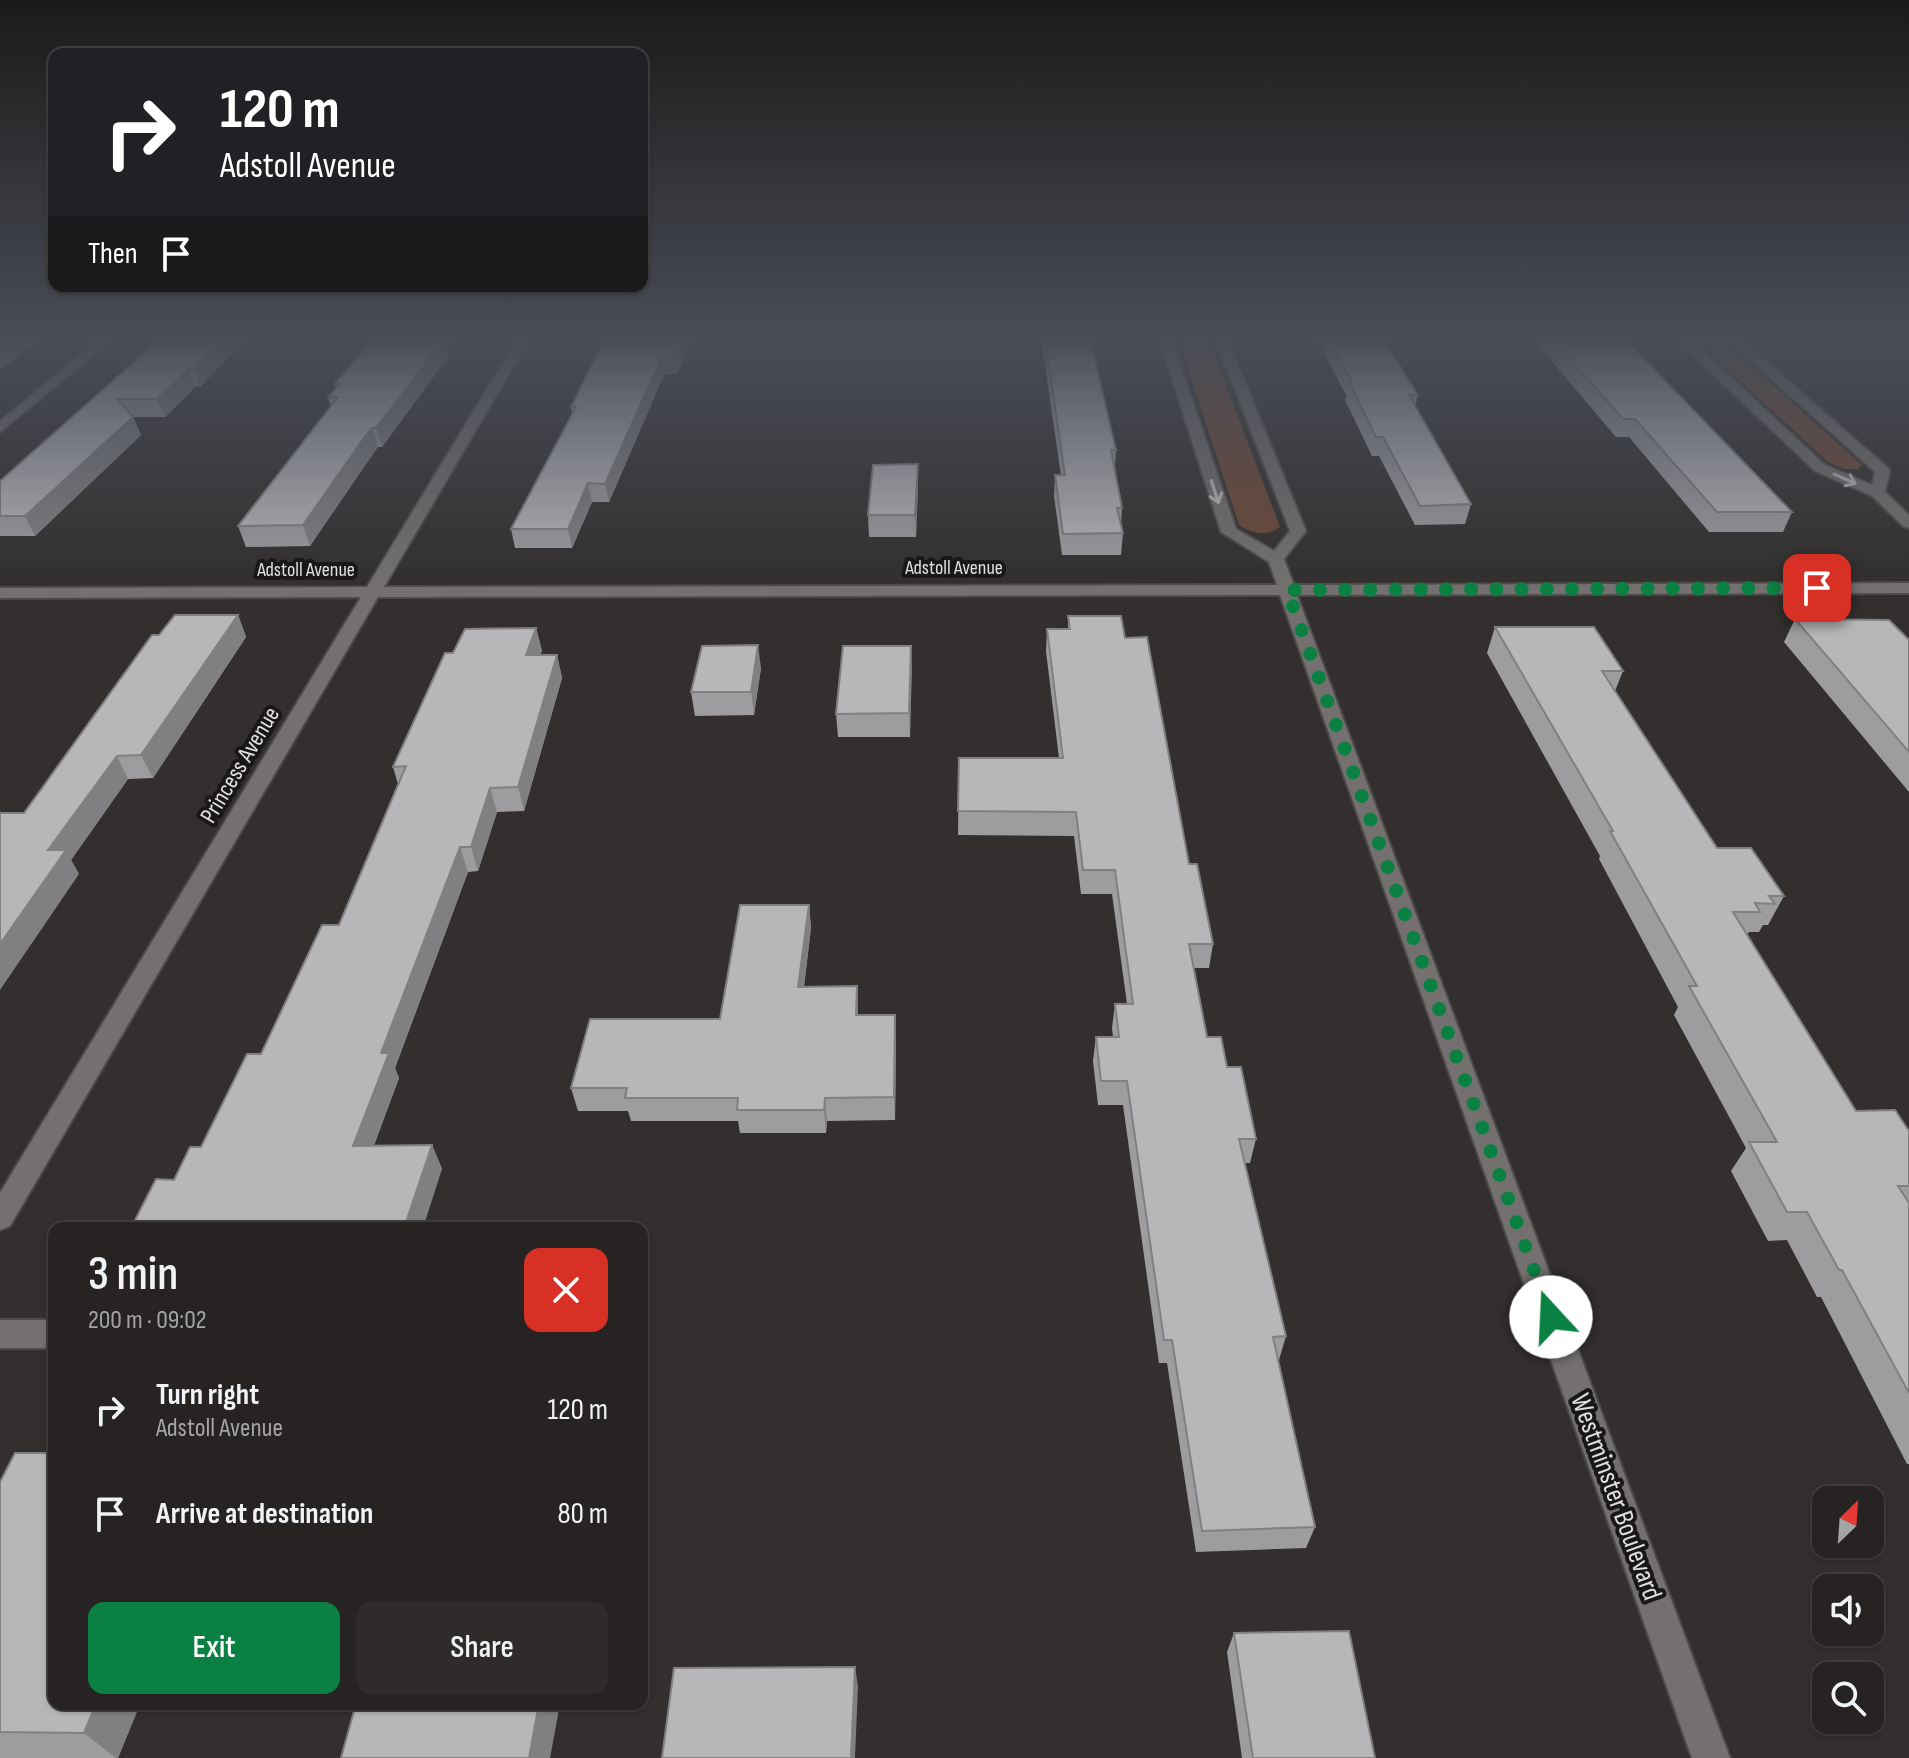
<!DOCTYPE html>
<html lang="en">
<head>
<meta charset="utf-8">
<style>
  :root { --surface:#262322; --page:#2e2b2a; --text:#f1f3f6; --muted:#a4a4a5; --line:#424040; --accent:#0b8043 }
  body { margin:0; font-family:"Sofia Sans Condensed",sans-serif; background:var(--page); color:var(--text); height:100vh; display:flex; flex-direction:column; font-size:30px; white-space:nowrap }
  * { box-sizing:border-box; margin:0 }
  p { font-size:26px; color:var(--muted) }
  .icon { flex:none; width:44px; height:44px; fill:none; stroke:currentColor; stroke-width:2; stroke-linecap:round; stroke-linejoin:round }
  .map { position:relative; flex:1; overflow:hidden }
  .details { position:absolute; left:48px; top:1222px; width:600px; height:488px; display:flex; flex-direction:column; background:var(--surface); border-radius:16px; box-shadow:0 2px 6px #0004,0 0 0 2px var(--line) }
  .details>* { flex:none }
  .top-card { position:absolute; left:48px; top:48px; width:600px; height:244px; border-radius:16px; box-shadow:0 2px 6px #0004,0 0 0 2px var(--line); background:#202124; color:#fff; overflow:hidden }
  .needle { width:52px; rotate:25deg }
  .controls { position:absolute; left:1812px; top:1486px; display:grid; gap:16px }
  .controls a { display:grid; place-items:center; width:72px; height:72px; border-radius:16px; background:var(--surface); box-shadow:0 2px 6px #0004,0 0 0 2px var(--line); font-size:40px }
  .pin { position:absolute; display:grid; place-items:center; width:68px; height:68px; color:#fff; margin:-34px; border-radius:16px; box-shadow:0 4px 12px #0006 }
  .me { position:absolute; width:88px; margin:-44px; rotate:340deg; stroke-linejoin:round; filter:drop-shadow(0 0 6px #0008) }
  .turn { display:flex; align-items:center; gap:28px; height:168px; padding:0 40px; font-size:36px }
  .turn .icon { width:104px; height:104px; stroke-width:2.5 }
  .turn b { display:block; font-size:56px; line-height:68px }
  .then { display:flex; align-items:center; height:76px; padding:0 40px; background:#0003; gap:16px; font-size:30px }
  .round { display:grid; place-items:center; flex:none; width:84px; height:84px; border-radius:16px; background:var(--page) }
  .head { display:flex; align-items:center; justify-content:space-between; height:136px; padding:0 40px }
  h1 { font-size:48px; font-weight:600; line-height:60px }
  .action { display:flex; gap:16px; margin-top:auto; padding:16px 40px }
  .action a { flex:1; height:92px; border-radius:16px; background:var(--accent); color:#fff; font-size:32px; font-weight:600; line-height:92px; text-align:center }
  .action a+a { background:var(--page); color:var(--text) }
  ul { padding:0; list-style:none }
  li { display:flex; align-items:center; gap:24px; height:104px; padding:0 40px }
  li div { flex:1 }
  li b { display:block; font-size:30px }
  li em { font-style:normal }
  .map>svg:first-child { display:block }
  .green { fill:#6e4836 }
  .lines { fill:none; stroke-linecap:round; stroke-linejoin:round }
  .minor-casing { stroke:#4d4b4a; stroke-width:4 }
  .minor { fill:#73706f; fill-rule:evenodd }
  .wall { fill:#9d9da0 }
  .shaded-wall { fill:#808082 }
  .building { fill:#b7b7ba; stroke:#808082; stroke-width:2 }
  .oneway { stroke:#c0bebd }
  .route { stroke:#0b8043; stroke-width:14; stroke-dasharray:0 25.2 }
  .labels { text-anchor:middle; dominant-baseline:central; stroke-width:8; stroke-linejoin:round; paint-order:stroke }
  .far-street-label { font-size:20px; fill:#e1dfdf; stroke:#191717 }
  .street-label { font-size:24px; fill:#e1dfdf; stroke:#191717 }
  .near-street-label { font-size:28px; fill:#e1dfdf; stroke:#191717 }
</style>
</head>
<body>
<div class="map">
<svg width="1909" height="1758" viewBox="0 0 1909 1758">
  <rect width="100%" height="100%" fill="#322f2e"/>
  <g class="green">
    <path d="M 1178,338 L 1208,338 L 1280,527 C 1267,537 1252,534 1239,525 Z"/>
    <polygon points="1693,338 1720,338 1862,465 1858,469 1844,469 1828,462"/>
  </g>
  <g class="lines">
    <defs>
      <g id="minor">
        <polygon points="101,338 114,338 0,432 0,421"/>
        <polygon points="518,338 530,338 384,587 1277,585 1269,562 1221,532 1159,338 1171,338 1236,529 1274,551 1290,531 1215,338 1227,338 1306,531 1284,559 1294,585 1909,583 1909,593 1297,595 1730,1758 1692,1758 1280,595 378,597 10,1226 0,1230 0,1193 361,597 0,598 0,588 367,587"/>
        <polygon points="1675,338 1688,338 1825,465 1872,485 1875,472 1726,338 1739,338 1888,468 1890,471 1885,492 1909,515 1909,528 1903,526 1872,496 1815,471"/>
        <rect x="0" y="1320" width="54" height="28"/>
      </g>
    </defs>
    <use href="#minor" class="minor-casing"/>
    <use href="#minor" class="minor"/>
  </g>
  <g class="wall">
    <polygon points="161,338 246,338 200,387 195,387 165,417 133,417 141,435 35,536 0,536 0,481"/>
    <polygon points="605,338 677,373 664,375 609,502 592,502 572,548 515,548 511,529 572,414 571,407"/>
    <polygon points="1041,338 1090,338 1116,450 1115,468 1122,508 1121,524 1123,533 1121,555 1062,555 1054,496 1055,475 1061,475"/>
    <polygon points="1316,338 1385,338 1389,344 1388,348 1418,395 1415,406 1471,504 1465,524 1415,525 1379,456 1372,456 1345,400 1346,395"/>
    <polygon points="1532,338 1624,338 1792,512 1783,532 1709,532 1629,437 1616,437"/>
    <polygon points="448,348 450,354 382,447 378,447 369,458 310,546 246,547 238,526 331,406 328,397 336,388 335,384"/>
    <polygon points="918,485 916,537 869,537 868,515"/>
    <polygon points="238,615 246,637 153,778 128,779 71,860 79,874 24,813"/>
    <polygon points="1068,616 1125,638 1189,864 1213,944 1209,968 1194,968 1207,1037 1227,1067 1256,1139 1250,1163 1245,1163 1286,1336 1279,1360 1278,1360 1315,1527 1306,1548 1196,1552 1167,1363 1159,1363 1123,1105 1098,1105 1093,1061 1096,1037 1113,1037 1112,1028 1115,1004 1127,1004 1112,894 1081,894 1074,836 958,835 959,758 1059,758 1046,651 1047,629 1068,629"/>
    <polygon points="1795,619 1909,640 1909,792 1784,642"/>
    <polygon points="1495,627 1623,671 1615,691 1717,848 1784,896 1768,925 1763,925 1759,932 1749,932 1747,935 1856,1111 1909,1131 1909,1464 1907,1464 1821,1297 1817,1297 1787,1240 1768,1241 1731,1171 1746,1148 1674,1015 1678,1007 1599,859 1600,856 1487,653"/>
    <polygon points="536,628 542,651 540,655 557,655 562,678 524,811 497,812 478,871 468,872 395,1068 399,1078 374,1145 432,1145 442,1169 174,1180 201,1147 261,1054 339,925 398,784 393,767"/>
    <polygon points="911,646 910,737 838,737 836,714"/>
    <polygon points="761,668 754,715 695,716 691,692"/>
    <polygon points="809,905 811,928 804,987 857,986 858,1015 896,1038 895,1120 827,1121 826,1133 740,1133 738,1121 631,1121 628,1111 578,1111 571,1088 720,1019"/>
    <polygon points="0,1482 140,1704 118,1758 0,1758"/>
    <polygon points="1234,1633 1375,1758 1242,1758 1227,1652"/>
  </g>
  <g class="shaded-wall">
    <polygon points="15,338 38,338 39,340 0,370 0,349"/>
    <polygon points="224,338 246,338 200,387 193,369"/>
    <polygon points="439,338 456,338 448,348 450,354 382,447 376,428"/>
    <polygon points="683,338 692,338 677,373 664,375 609,502 605,484 661,359"/>
    <polygon points="189,369 195,387 165,417 157,399"/>
    <polygon points="133,417 141,435 35,536 25,516"/>
    <polygon points="372,428 378,447 310,546 303,525"/>
    <polygon points="918,464 918,485 916,537 915,515"/>
    <polygon points="588,483 592,502 572,548 568,529"/>
    <polygon points="238,615 246,637 153,778 141,755"/>
    <polygon points="536,628 542,651 532,678 526,655"/>
    <polygon points="758,645 761,668 754,715 751,692"/>
    <polygon points="911,646 912,669 910,737 909,713"/>
    <polygon points="557,655 562,678 524,811 518,787"/>
    <polygon points="117,756 128,779 71,860 79,874 0,990 0,944 48,850"/>
    <polygon points="490,788 497,812 478,871 471,847"/>
    <polygon points="460,847 468,872 395,1068 399,1078 365,1170 353,1146 381,1053"/>
    <polygon points="809,905 811,928 801,1010 798,987"/>
    <polygon points="857,986 858,1010 857,1038 856,1015"/>
    <polygon points="895,1015 896,1038 895,1120 894,1097"/>
    <polygon points="825,1098 827,1121 826,1133 824,1110"/>
    <polygon points="432,1145 442,1169 423,1228 404,1228"/>
    <polygon points="855,1667 858,1686 855,1758 851,1758"/>
    <polygon points="96,1704 140,1704 118,1758 116,1758 84,1733"/>
    <polygon points="539,1704 560,1704 550,1758 529,1758"/>
  </g>
  <g class="building">
    <polygon points="0,338 15,338 0,349"/>
    <polygon points="161,338 224,338 193,369 189,369 157,399 117,399 133,417 25,516 0,516 0,481"/>
    <polygon points="373,338 445,338 376,428 372,428 364,438 303,525 238,526 338,397 328,397 340,384 335,384"/>
    <polygon points="605,338 683,338 674,357 661,359 605,484 588,483 568,529 511,529 576,407 571,407"/>
    <polygon points="1045,338 1090,338 1116,450 1111,450 1122,508 1117,508 1123,533 1063,534 1055,475 1065,475"/>
    <polygon points="1328,338 1385,338 1389,344 1386,344 1418,395 1409,395 1471,504 1420,506 1383,437 1376,437 1349,382 1352,381"/>
    <polygon points="1552,338 1624,338 1792,512 1717,512 1635,419 1623,419"/>
    <polygon points="918,464 915,515 868,515 873,465"/>
    <polygon points="175,615 238,615 141,755 117,756 48,850 66,850 0,944 0,813 24,813 152,635 159,635"/>
    <polygon points="1068,616 1121,616 1125,638 1147,637 1189,864 1197,864 1213,944 1189,944 1207,1037 1221,1037 1227,1067 1241,1067 1256,1139 1239,1139 1286,1336 1273,1337 1315,1527 1202,1531 1172,1340 1164,1340 1127,1081 1101,1081 1096,1037 1119,1037 1115,1004 1133,1004 1115,870 1083,870 1076,812 958,811 959,758 1063,758 1047,629 1070,629"/>
    <polygon points="1795,619 1889,620 1909,640 1909,752"/>
    <polygon points="1495,627 1594,627 1623,671 1602,671 1717,848 1751,848 1784,896 1769,896 1775,904 1755,903 1760,912 1733,912 1856,1111 1895,1110 1909,1131 1909,1186 1898,1186 1909,1203 1909,1393 1842,1270 1839,1270 1807,1212 1787,1212 1749,1142 1777,1142 1689,986 1697,986 1610,831 1613,831"/>
    <polygon points="536,628 526,655 557,655 518,787 490,788 471,847 460,847 381,1053 389,1053 353,1146 432,1145 404,1228 131,1228 156,1179 174,1180 190,1147 201,1147 247,1054 261,1054 322,925 339,925 406,766 393,767 445,653 453,653 465,629"/>
    <polygon points="758,645 751,692 691,692 702,646"/>
    <polygon points="843,646 911,646 909,713 836,714"/>
    <polygon points="740,905 809,905 798,987 857,986 856,1015 895,1015 894,1097 825,1098 824,1110 737,1110 738,1098 625,1098 627,1088 571,1088 590,1019 720,1019"/>
    <polygon points="15,1453 54,1453 54,1704 96,1704 84,1733 0,1732 0,1482"/>
    <polygon points="1349,1631 1375,1758 1253,1758 1234,1633"/>
    <polygon points="855,1667 851,1758 662,1758 674,1668"/>
    <polygon points="356,1704 539,1704 529,1758 341,1758"/>
  </g>
  <defs><path id="oneway-shaft" d="M-6 0H5M1.5-3L5.5 0L1.5 3" fill="none" stroke-width="1.6" stroke-linecap="round" stroke-linejoin="round" transform="scale(2)"/></defs>
  <g class="oneway">
    <use href="#oneway-shaft" transform="translate(1845 479) rotate(24)"/>
    <use href="#oneway-shaft" transform="translate(1215 492) rotate(72)"/>
  </g>
  <linearGradient id="sky" x2="0" y2="1"><stop stop-color="#1c1a19"/><stop offset="0.58" stop-color="#494d57"/><stop offset="1" stop-color="#494d57" stop-opacity="0"/></linearGradient>
  <rect width="1909" height="584" fill="url(#sky)"/>
  <g class="lines">
    <polyline class="route" points="1551,1317 1287,590 1817,588"/>
  </g>
  <g class="labels">
    <g class="far-street-label">
      <text x="954" y="568">Adstoll Avenue</text>
      <text x="306" y="570">Adstoll Avenue</text>
    </g>
    <g class="street-label">
      <text transform="translate(240 765) rotate(-59)">Princess Avenue</text>
    </g>
    <g class="near-street-label">
      <text transform="translate(1616 1497) rotate(70)">Westminster Boulevard</text>
    </g>
  </g>
</svg>
<div class="controls">
<a><svg class="needle" viewBox="-14 -14 28 28"><path d="M0-13l5 13h-10z" fill="#e53935"/><path d="M0 13l5-13h-10z" fill="#a4a4a5"/></svg></a>
<a><svg class="icon" aria-label="sound" viewBox="0 0 24 24"><path d="M4 9h4l5-4v14l-5-4H4zM17 9q2 3 0 6"/></svg></a>
<a><svg class="icon" aria-label="search" viewBox="0 0 24 24"><circle cx="10" cy="10" r="6"/><path d="M15 15l6 6"/></svg></a>
</div>
<div class="pin" style="left:1817px;top:588px;background:#d93025"><svg class="icon" aria-label="arrive" viewBox="0 0 24 24"><path d="M6 21V4h12l-3 4 3 4H6"/></svg></div>
<svg class="me" style="left:1551px;top:1317px" viewBox="-20 -20 40 40"><circle r="19" fill="#fff"/><path d="M0-13L10 11 0 6-10 11z" fill="#0b8043"/></svg>
<div class="top-card">
<div class="turn"><svg class="icon" aria-label="right" viewBox="0 0 24 24"><path d="M7 20v-9h11M14 6l5 5-5 5"/></svg><div><b>120 m</b>Adstoll Avenue</div></div>
<div class="then">Then<svg class="icon" aria-label="arrive" viewBox="0 0 24 24"><path d="M6 21V4h12l-3 4 3 4H6"/></svg></div>
</div>
<section class="details">
<div class="head"><div><h1>3 min</h1><p>200 m · 09:02</p></div><a class="round" style="background:#d93025;color:#fff"><svg class="icon" aria-label="close" viewBox="0 0 24 24"><path d="M6 6l12 12M18 6L6 18"/></svg></a></div>
<ul>
<li><svg class="icon" aria-label="right" viewBox="0 0 24 24"><path d="M7 20v-9h11M14 6l5 5-5 5"/></svg><div><b>Turn right</b><p>Adstoll Avenue</p></div><em>120 m</em></li>
<li><svg class="icon" aria-label="arrive" viewBox="0 0 24 24"><path d="M6 21V4h12l-3 4 3 4H6"/></svg><div><b>Arrive at destination</b></div><em>80 m</em></li>
</ul>
<div class="action"><a>Exit</a><a>Share</a></div>
</section>
</div>
</body>
</html>
